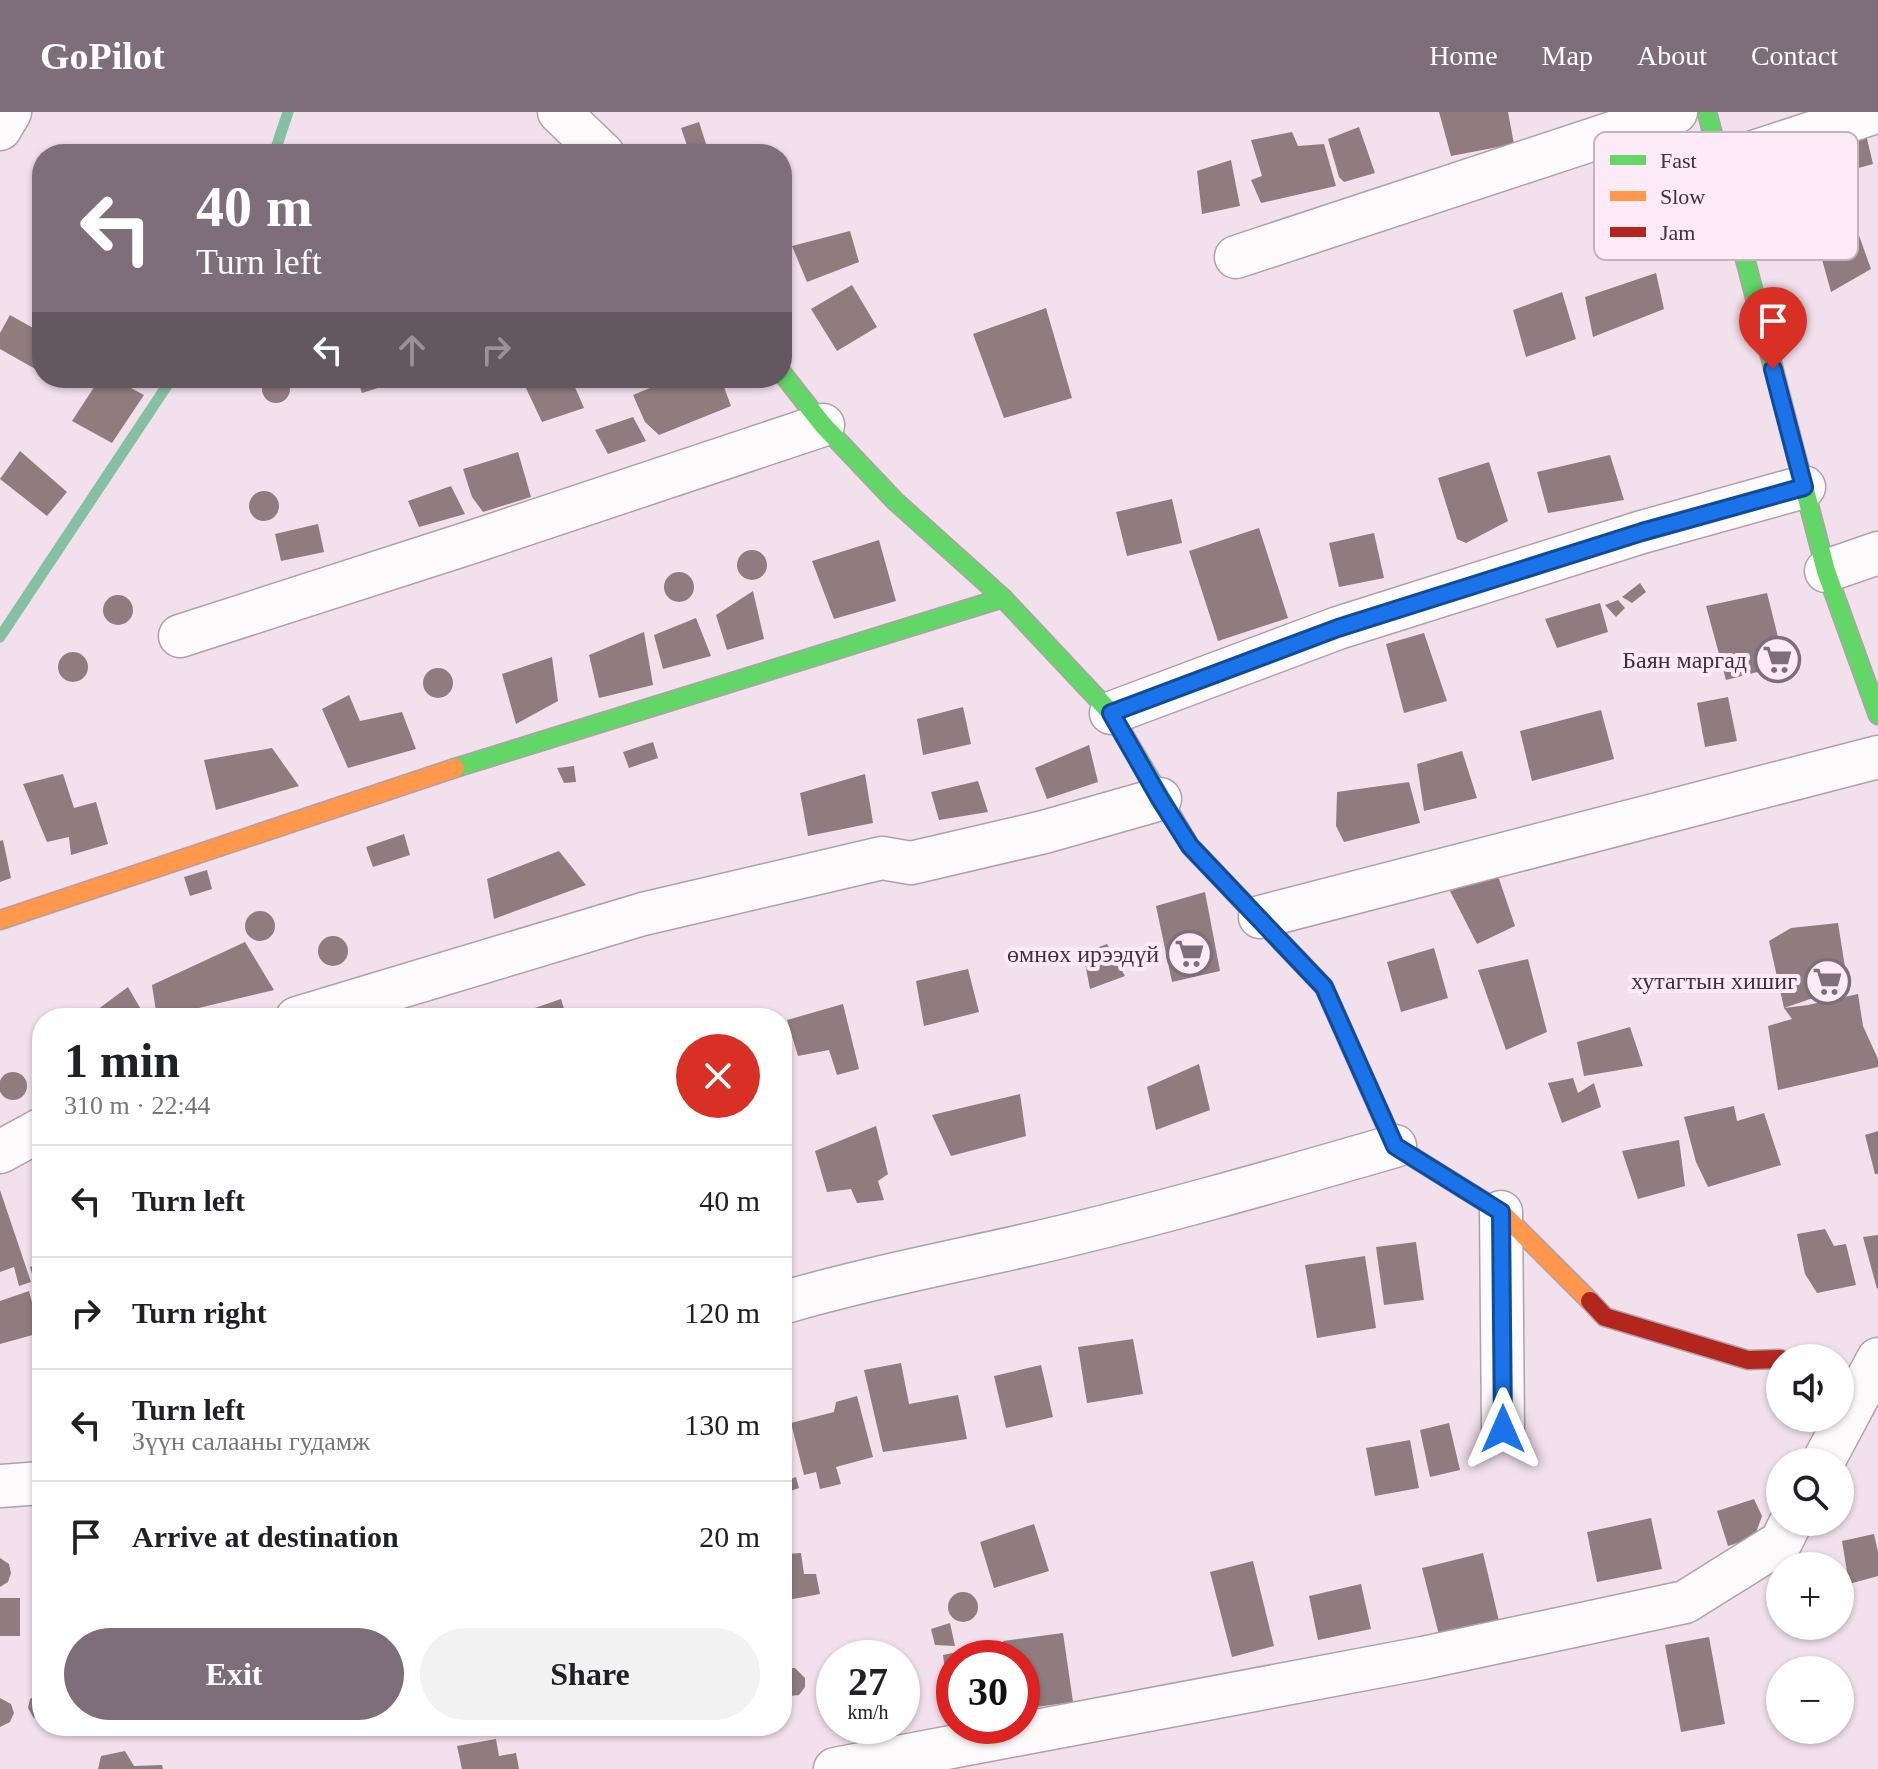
<!DOCTYPE html>
<html lang="en">
<head>
<meta charset="utf-8">
<style>
  :root { --surface:#fff; --page:#f2f2f2; --text:#202124; --muted:#757577; --line:#e0e0e0; --accent:#7e6e79 }
  body { margin:0; font-family:"Times New Roman",serif; background:var(--page); color:var(--text); height:100vh; display:flex; flex-direction:column; font-size:30px; white-space:nowrap }
  * { box-sizing:border-box; margin:0 }
  p { font-size:26px; color:var(--muted) }
  .icon { flex:none; width:44px; height:44px; fill:none; stroke:currentColor; stroke-width:2; stroke-linecap:round; stroke-linejoin:round }
  .map { position:relative; flex:1; overflow:hidden }
  .drawer { position:absolute; left:32px; top:896px; width:760px; height:728px; display:flex; flex-direction:column; background:var(--surface); border-radius:32px; box-shadow:0 2px 6px #0004 }
  .drawer>* { flex:none }
  .guide { position:absolute; left:32px; top:32px; width:760px; height:244px; border-radius:32px; box-shadow:0 2px 6px #0004; background:#7e6e79; color:#fff; overflow:hidden }
  .fabs { position:absolute; left:1766px; top:1232px; display:grid; gap:16px }
  .fabs a { display:grid; place-items:center; width:88px; height:88px; border-radius:50%; background:var(--surface); box-shadow:0 2px 6px #0004; font-size:40px }
  .speed { position:absolute; left:816px; top:1528px; display:flex; gap:16px; font-size:40px; font-weight:700; text-align:center }
  .speed>* { display:grid; place-content:center; width:104px; height:104px; border-radius:50%; background:var(--surface); box-shadow:0 2px 6px #0004; line-height:1 }
  .speed small { font-size:20px; font-weight:400 }
  .speed .limit { border:12px solid #d22; background:#fff; color:#111 }
  .pin { position:absolute; display:grid; place-items:center; width:68px; height:68px; color:#fff; margin:-82px -34px; border-radius:50% 50% 50% 0; rotate:-45deg; box-shadow:0 0 8px #0007 }
  .pin .icon { rotate:45deg }
  .me { position:absolute; width:88px; margin:-44px; rotate:0deg; stroke-linejoin:round; filter:drop-shadow(0 0 6px #0008) }
  .turn { display:flex; align-items:center; gap:28px; height:168px; padding:0 32px; font-size:36px }
  .turn .icon { width:104px; height:104px; stroke-width:2.5 }
  .turn b { display:block; font-size:56px; line-height:68px }
  .lanes { display:flex; align-items:center; height:76px; padding:0 32px; background:#0003; justify-content:center; gap:40px; direction:ltr }
  .lanes .off { opacity:.35 }
  .round { display:grid; place-items:center; flex:none; width:84px; height:84px; border-radius:42px; background:var(--page) }
  .head { display:flex; align-items:center; justify-content:space-between; height:136px; padding:0 32px }
  h1 { font-size:48px; font-weight:700; line-height:60px }
  .action { display:flex; gap:16px; margin-top:auto; padding:16px 32px }
  .action a { flex:1; height:92px; border-radius:48px; background:var(--accent); color:#fff; font-size:32px; font-weight:700; line-height:92px; text-align:center }
  .action a+a { background:var(--page); color:var(--text) }
  ul { padding:0; list-style:none }
  li { display:flex; align-items:center; gap:24px; height:112px; padding:0 32px; border-top:2px solid var(--line) }
  li div { flex:1 }
  li b { display:block; font-size:30px }
  li em { font-style:normal }
  header { display:flex; align-items:center; gap:48px; box-sizing:border-box; height:112px; padding:0 40px; background:var(--accent); color:#fff }
  header strong { font-size:38px }
  nav { display:flex; gap:44px; margin-inline-start:auto; font-size:28px }
  .map>svg:first-child { display:block }
  .lines { fill:none; stroke-linecap:round; stroke-linejoin:round }
  .stream { stroke:#85c0a2; stroke-width:11 }
  .building { fill:#907c7e }
  .street-casing { stroke:#afa0aa; stroke-width:45 }
  .fast-casing { stroke:#afa0aa; stroke-width:21 }
  .slow-casing { stroke:#afa0aa; stroke-width:21 }
  .jam-casing { stroke:#afa0aa; stroke-width:21 }
  .street { stroke:#fdfafc; stroke-width:42 }
  .fast { stroke:#63d668; stroke-width:18 }
  .slow { stroke:#ff974d; stroke-width:18 }
  .jam { stroke:#b3261e; stroke-width:18 }
  .route-casing { stroke:#114b97; stroke-width:20 }
  .route { stroke:#1a73e8; stroke-width:14 }
  .labels { text-anchor:middle; dominant-baseline:central; stroke-width:8; stroke-linejoin:round; paint-order:stroke }
  .poi-label { font-size:24px; fill:#40303b; stroke:#fcebf6; text-anchor:end }
  .key { fill:#fcebf6; stroke:#c4b3be; stroke-width:2 }
  .key-label { font-size:22px; fill:#40303b }
</style>
</head>
<body>
<header>
<strong>GoPilot</strong>
<nav><a>Home</a><a>Map</a><a>About</a><a>Contact</a></nav>
</header>
<div class="map">
<svg width="1878" height="1657" viewBox="0 0 1878 1657">
  <rect width="100%" height="100%" fill="#f2e0ec"/>
  <g class="lines">
    <g class="stream">
      <polyline points="274,42 288,0"/>
      <polyline points="0,525 172,266"/>
    </g>
  </g>
  <g class="building">
    <polygon points="1439,0 1508,0 1514,32 1451,44"/>
    <polygon points="699,10 708,38 690,42 681,16"/>
    <polygon points="1863,10 1873,52 1837,62 1871,157 1831,180 1796,53 1830,42 1823,19"/>
    <polygon points="1359,15 1375,61 1344,70 1339,65 1328,27"/>
    <polygon points="1292,20 1298,34 1324,32 1336,74 1261,91 1251,68 1262,64 1251,28"/>
    <polygon points="1231,48 1240,94 1202,102 1197,59"/>
    <polygon points="850,119 859,150 807,170 792,134"/>
    <polygon points="1656,161 1664,197 1593,225 1585,185"/>
    <polygon points="852,173 877,215 837,239 811,197"/>
    <polygon points="1562,180 1576,227 1526,245 1513,198"/>
    <polygon points="1046,196 1072,286 1004,306 973,222"/>
    <polygon points="10,203 42,221 42,248 37,258 0,237 0,221"/>
    <circle cx="276" cy="277" r="14"/>
    <polygon points="100,266 112,266 144,283 112,331 72,309"/>
    <polygon points="357,266 406,266 406,267 362,281"/>
    <polygon points="544,266 571,266 584,296 542,310 525,274"/>
    <polygon points="674,266 690,266 694,274 721,267 731,294 659,323 645,310 633,283"/>
    <polygon points="633,305 646,329 608,342 595,318"/>
    <polygon points="20,339 67,380 47,404 0,367"/>
    <polygon points="518,340 531,385 483,400 472,385 463,357"/>
    <polygon points="1610,343 1624,388 1548,401 1537,360"/>
    <polygon points="1489,350 1508,409 1466,431 1457,427 1438,366"/>
    <polygon points="451,374 465,402 419,415 408,389"/>
    <circle cx="264" cy="394" r="15"/>
    <polygon points="1172,387 1182,431 1127,444 1116,400"/>
    <polygon points="318,412 324,440 281,449 275,422"/>
    <polygon points="1259,416 1288,506 1218,529 1189,439"/>
    <polygon points="1374,421 1384,466 1339,475 1329,431"/>
    <polygon points="879,428 896,489 834,507 812,449"/>
    <circle cx="752" cy="453" r="15"/>
    <circle cx="679" cy="475" r="15"/>
    <polygon points="1640,471 1646,480 1632,491 1622,485"/>
    <polygon points="753,479 764,527 727,538 716,503"/>
    <polygon points="1767,481 1785,553 1726,568 1706,494"/>
    <circle cx="118" cy="498" r="15"/>
    <polygon points="1618,488 1625,496 1616,505 1605,493"/>
    <polygon points="1600,491 1608,520 1557,536 1545,507"/>
    <polygon points="696,506 711,544 663,557 654,523"/>
    <polygon points="644,520 653,573 599,586 589,543"/>
    <polygon points="1424,521 1447,589 1404,601 1386,532"/>
    <circle cx="73" cy="555" r="15"/>
    <polygon points="552,545 558,589 516,612 502,562"/>
    <circle cx="438" cy="571" r="15"/>
    <polygon points="349,583 360,609 402,600 416,637 348,656 322,597"/>
    <polygon points="1728,585 1737,629 1705,635 1697,591"/>
    <polygon points="963,595 971,632 923,643 917,607"/>
    <polygon points="1601,598 1614,647 1532,669 1520,619"/>
    <polygon points="653,630 658,646 629,656 623,640"/>
    <polygon points="1089,633 1098,670 1047,687 1035,656"/>
    <polygon points="272,636 299,674 216,698 204,648"/>
    <polygon points="1462,639 1477,686 1424,699 1417,652"/>
    <polygon points="574,654 576,670 564,671 557,656"/>
    <polygon points="63,662 74,696 96,690 108,732 71,743 69,725 47,730 23,672"/>
    <polygon points="865,662 873,711 808,724 800,681"/>
    <polygon points="978,669 988,700 939,708 931,680"/>
    <polygon points="1409,670 1420,711 1344,730 1336,714 1337,680"/>
    <polygon points="404,722 410,743 373,755 366,735"/>
    <polygon points="3,728 11,766 0,770 0,729"/>
    <polygon points="559,739 586,773 494,807 487,767"/>
    <polygon points="207,758 212,777 190,784 184,765"/>
    <polygon points="1498,764 1515,814 1477,832 1450,779"/>
    <polygon points="1205,780 1220,859 1172,870 1156,794"/>
    <circle cx="260" cy="814" r="15"/>
    <polygon points="1838,811 1848,874 1784,896 1769,829 1791,816"/>
    <circle cx="333" cy="839" r="15"/>
    <polygon points="245,830 274,878 157,906 152,873"/>
    <polygon points="1107,832 1125,864 1090,877 1083,841"/>
    <polygon points="1434,836 1448,886 1401,900 1387,850"/>
    <polygon points="1528,847 1547,920 1506,938 1478,858"/>
    <polygon points="968,857 979,900 924,914 916,869"/>
    <polygon points="128,875 146,906 86,906"/>
    <polygon points="1858,882 1863,914 1878,947 1878,955 1778,978 1768,914 1792,907 1784,896 1808,893"/>
    <polygon points="561,887 567,906 532,906 529,898"/>
    <polygon points="843,892 859,957 837,963 829,938 798,944 787,908"/>
    <polygon points="1630,915 1643,954 1584,964 1577,930"/>
    <polygon points="1199,952 1210,998 1156,1018 1147,975"/>
    <circle cx="13" cy="974" r="14"/>
    <polygon points="1573,966 1578,981 1594,971 1601,995 1562,1011 1548,971"/>
    <polygon points="1020,982 1026,1024 951,1044 932,1003"/>
    <polygon points="1734,994 1737,1009 1764,1001 1781,1053 1708,1075 1696,1050 1684,1005"/>
    <polygon points="876,1014 888,1062 878,1069 884,1088 857,1091 851,1077 827,1080 815,1039"/>
    <polygon points="1878,1019 1878,1062 1875,1062 1865,1023"/>
    <polygon points="1679,1028 1685,1074 1638,1087 1622,1039"/>
    <polygon points="0,1078 31,1170 19,1174 14,1155 0,1160"/>
    <polygon points="1825,1117 1834,1134 1846,1132 1856,1173 1817,1181 1805,1162 1797,1122"/>
    <polygon points="1878,1123 1878,1176 1877,1177 1863,1125"/>
    <polygon points="1416,1130 1424,1188 1384,1193 1376,1135"/>
    <polygon points="1365,1144 1376,1216 1317,1226 1305,1153"/>
    <polygon points="42,1151 42,1170 35,1172 30,1155"/>
    <polygon points="29,1179 40,1221 0,1232 0,1189"/>
    <polygon points="1133,1227 1143,1282 1087,1291 1078,1235"/>
    <polygon points="901,1251 909,1292 958,1283 967,1327 883,1340 864,1258"/>
    <polygon points="1041,1253 1053,1305 1006,1316 994,1264"/>
    <polygon points="857,1284 873,1345 836,1355 841,1372 820,1377 816,1360 804,1363 791,1311 834,1300 836,1290"/>
    <polygon points="1449,1311 1460,1358 1430,1365 1420,1318"/>
    <polygon points="1410,1328 1419,1376 1375,1384 1366,1336"/>
    <polygon points="796,1365 799,1376 782,1382 782,1370"/>
    <polygon points="1754,1387 1762,1404 1754,1426 1728,1434 1717,1399"/>
    <polygon points="1651,1406 1662,1457 1597,1470 1587,1420"/>
    <polygon points="1034,1412 1049,1459 994,1476 980,1430"/>
    <polygon points="1874,1422 1878,1440 1878,1464 1849,1472 1842,1429"/>
    <polygon points="801,1441 804,1462 816,1462 820,1482 782,1489 782,1454 787,1452 786,1442"/>
    <polygon points="1483,1441 1499,1509 1439,1523 1422,1456"/>
    <polygon points="0,1446 9,1452 11,1461 8,1470 0,1475"/>
    <polygon points="1253,1449 1274,1534 1232,1545 1210,1460"/>
    <polygon points="1361,1472 1371,1517 1318,1528 1309,1484"/>
    <circle cx="963" cy="1495" r="15"/>
    <rect x="0" y="1486" width="20" height="38"/>
    <polygon points="950,1511 955,1534 935,1533 931,1517"/>
    <polygon points="1063,1521 1073,1590 1022,1597 1022,1546 1006,1546 1003,1529"/>
    <polygon points="1709,1525 1725,1612 1681,1620 1665,1533"/>
    <polygon points="991,1533 994,1546 954,1546 954,1563 946,1564 943,1543"/>
    <polygon points="786,1556 795,1556 805,1566 805,1575 799,1583 789,1584 782,1581 782,1558"/>
    <polygon points="42,1580 42,1610 33,1605 28,1596 30,1587"/>
    <polygon points="0,1586 11,1592 14,1601 10,1610 0,1615"/>
    <polygon points="594,1614 641,1614 641,1615 608,1623 596,1623"/>
    <polygon points="496,1627 499,1644 516,1641 519,1657 462,1657 457,1634"/>
    <polygon points="125,1639 134,1654 162,1653 163,1657 98,1657 101,1644"/>
  </g>
  <g class="lines">
    <defs>
      <g id="street">
        <polyline points="559,0 603,42"/>
        <polyline points="0,17 10,0"/>
        <polyline points="1720,51 1876,0"/>
        <polyline points="1236,145 1676,0"/>
        <polyline points="1826,459 1878,441"/>
        <polyline points="180,524 475,429 823,313"/>
        <polyline points="1111,601 1338,516 1642,420 1804,375"/>
        <polyline points="1260,805 1878,645"/>
        <polyline points="297,906 643,802 882,746 911,751 1044,720 1160,687"/>
        <polyline points="0,1040 42,1017"/>
        <polyline points="1501,1100 1503,1317"/>
        <path d="M 782,1191 C 864,1167 947,1151 1031,1132 C 1153,1104 1274,1069 1395,1034"/>
        <polyline points="1823,1350 1878,1247"/>
        <polyline points="0,1374 42,1371"/>
        <polyline points="835,1657 1423,1546 1685,1490 1781,1430 1791,1410"/>
      </g>
      <g id="fast">
        <polyline points="1707,0 1826,459 1878,603"/>
        <polyline points="782,261 823,313 895,389 1003,486 1111,601 1190,734 1324,875 1381,1003"/>
        <polyline points="455,656 1003,486"/>
      </g>
      <g id="slow">
        <polyline points="0,808 455,656"/>
        <polyline points="1381,1003 1395,1034 1501,1100 1590,1189"/>
      </g>
      <polyline id="jam" points="1590,1189 1605,1205 1748,1248 1780,1247"/>
    </defs>
    <use href="#street" class="street-casing"/>
    <use href="#fast" class="fast-casing"/>
    <use href="#slow" class="slow-casing"/>
    <use href="#jam" class="jam-casing"/>
    <use href="#street" class="street"/>
    <use href="#fast" class="fast"/>
    <use href="#slow" class="slow"/>
    <use href="#jam" class="jam"/>
  </g>
  <g class="lines">
    <defs>
      <polyline id="route" points="1503,1317 1501,1100 1395,1034 1324,875 1190,734 1160,687 1111,601 1338,516 1642,420 1804,375 1773,257"/>
    </defs>
    <use href="#route" class="route-casing"/>
    <use href="#route" class="route"/>
  </g>
  <defs>
    <symbol id="supermarket-ring" viewBox="-11 -11 22 22"><circle r="9.5" fill="#fcebf6" stroke="#7e6e79" stroke-width="1.5"/><path d="M-6-5.5h2.5l.6 2H6L4.5 2H-2.5L-4.4-4H-6ZM-1.5 3.2a1.3 1.3 0 1 0 .1 0ZM3 3.2a1.3 1.3 0 1 0 .1 0Z" fill="#7e6e79"/></symbol>
  </defs>
  <g fill-rule="evenodd">
    <use href="#supermarket-ring" x="1752" y="522" width="51" height="51"/>
    <use href="#supermarket-ring" x="1164" y="816" width="51" height="51"/>
    <use href="#supermarket-ring" x="1802" y="844" width="51" height="51"/>
  </g>
  <g class="labels">
    <g class="poi-label">
      <text x="1747" y="548">Баян маргад</text>
      <text x="1159" y="842">өмнөх ирээдүй</text>
      <text x="1797" y="869">хутагтын хишиг</text>
    </g>
  </g>
  <rect x="1594" y="20" width="264" height="128" rx="12" class="key"/>
  <rect x="1610" y="43" width="36" height="10" fill="#63d668"/>
  <rect x="1610" y="79" width="36" height="10" fill="#ff974d"/>
  <rect x="1610" y="115" width="36" height="10" fill="#b3261e"/>
  <g class="key-label">
    <text x="1660" y="56">Fast</text>
    <text x="1660" y="92">Slow</text>
    <text x="1660" y="128">Jam</text>
  </g>
</svg>
<div class="fabs">
<a><svg class="icon" aria-label="sound" viewBox="0 0 24 24"><path d="M4 9h4l5-4v14l-5-4H4zM17 9q2 3 0 6"/></svg></a>
<a><svg class="icon" aria-label="search" viewBox="0 0 24 24"><circle cx="10" cy="10" r="6"/><path d="M15 15l6 6"/></svg></a>
<a>+</a>
<a>−</a>
</div>
<div class="speed"><div>27<small>km/h</small></div><div class="limit">30</div></div>
<div class="pin" style="left:1773px;top:257px;background:#d93025"><svg class="icon" aria-label="arrive" viewBox="0 0 24 24"><path d="M6 21V4h12l-3 4 3 4H6"/></svg></div>
<svg class="me" style="left:1503px;top:1317px" viewBox="-20 -20 40 40"><path d="M0-17L14 15 0 8-14 15z" fill="#1a73e8" stroke="#fff" stroke-width="4"/></svg>
<div class="guide">
<div class="turn"><svg class="icon" aria-label="left" viewBox="0 0 24 24"><path d="M17 20v-9H6M10 6l-5 5 5 5"/></svg><div><b>40 m</b>Turn left</div></div>
<div class="lanes"><svg class="icon" aria-label="left" viewBox="0 0 24 24"><path d="M17 20v-9H6M10 6l-5 5 5 5"/></svg><svg class="icon off" aria-label="ahead" viewBox="0 0 24 24"><path d="M12 20V5M6 11l6-6 6 6"/></svg><svg class="icon off" aria-label="right" viewBox="0 0 24 24"><path d="M7 20v-9h11M14 6l5 5-5 5"/></svg></div>
</div>
<section class="drawer">
<div class="head"><div><h1>1 min</h1><p>310 m · 22:44</p></div><a class="round" style="background:#d93025;color:#fff"><svg class="icon" aria-label="close" viewBox="0 0 24 24"><path d="M6 6l12 12M18 6L6 18"/></svg></a></div>
<ul>
<li><svg class="icon" aria-label="left" viewBox="0 0 24 24"><path d="M17 20v-9H6M10 6l-5 5 5 5"/></svg><div><b>Turn left</b></div><em>40 m</em></li>
<li><svg class="icon" aria-label="right" viewBox="0 0 24 24"><path d="M7 20v-9h11M14 6l5 5-5 5"/></svg><div><b>Turn right</b></div><em>120 m</em></li>
<li><svg class="icon" aria-label="left" viewBox="0 0 24 24"><path d="M17 20v-9H6M10 6l-5 5 5 5"/></svg><div><b>Turn left</b><p>Зүүн салааны гудамж</p></div><em>130 m</em></li>
<li><svg class="icon" aria-label="arrive" viewBox="0 0 24 24"><path d="M6 21V4h12l-3 4 3 4H6"/></svg><div><b>Arrive at destination</b></div><em>20 m</em></li>
</ul>
<div class="action"><a>Exit</a><a>Share</a></div>
</section>
</div>
</body>
</html>
